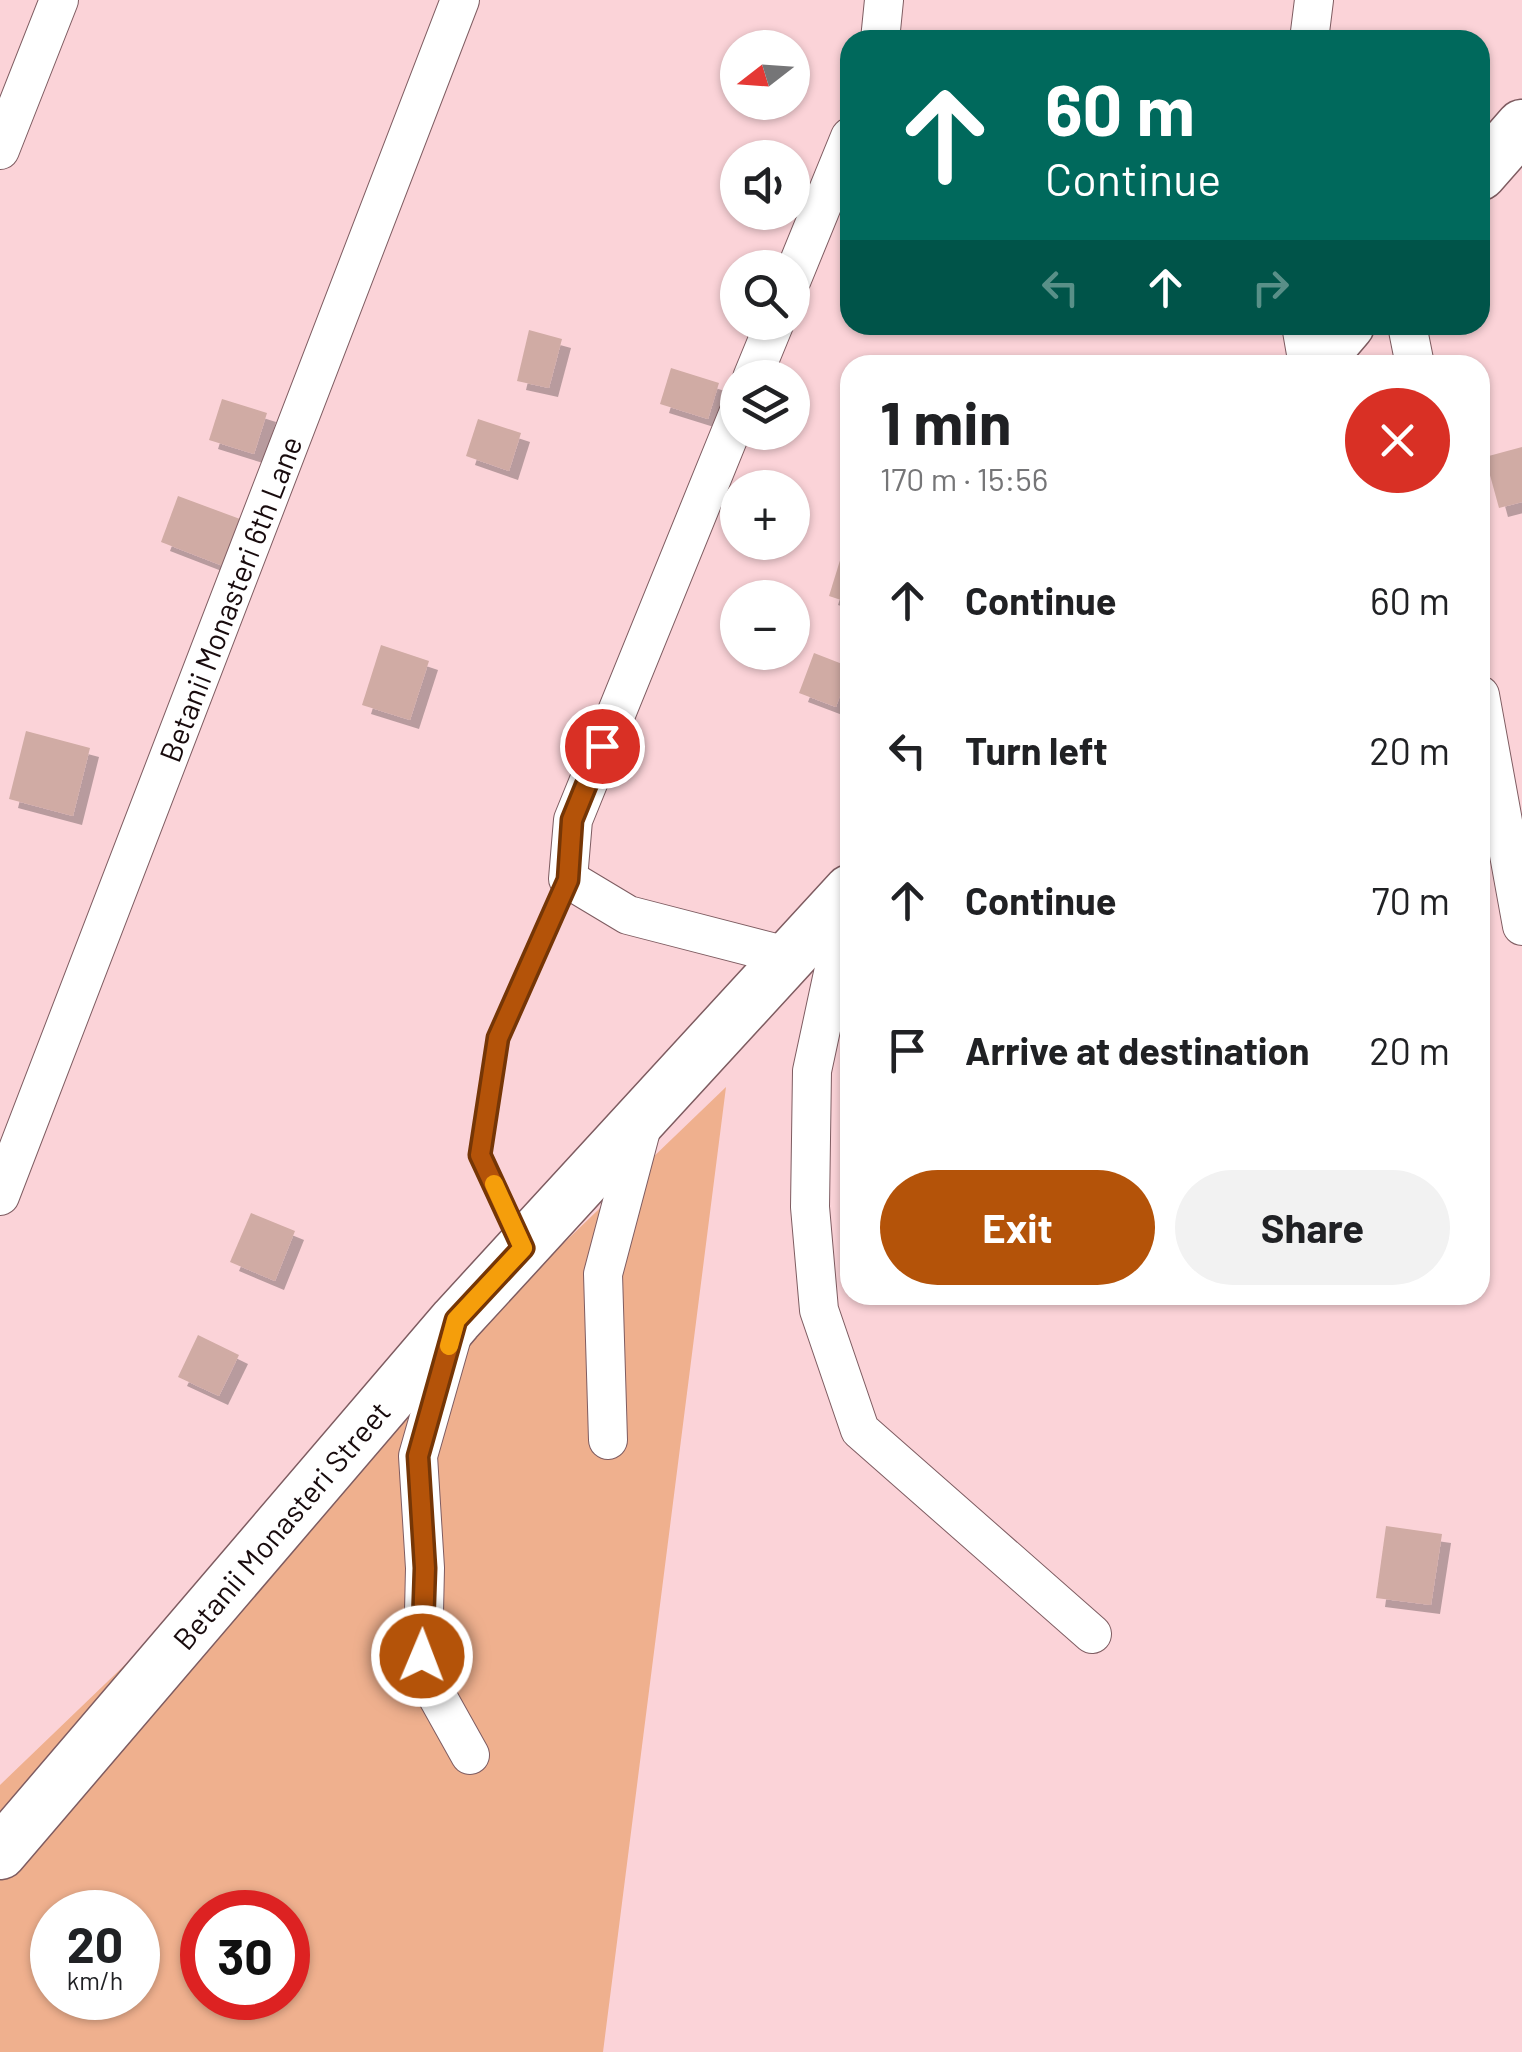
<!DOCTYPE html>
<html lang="en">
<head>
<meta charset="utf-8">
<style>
  :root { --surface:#fff; --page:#f2f2f2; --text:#202124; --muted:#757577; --accent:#b45309 }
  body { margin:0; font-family:Barlow,sans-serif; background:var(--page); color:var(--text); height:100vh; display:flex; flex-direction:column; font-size:38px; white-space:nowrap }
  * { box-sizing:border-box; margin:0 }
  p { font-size:32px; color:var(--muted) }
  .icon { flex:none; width:55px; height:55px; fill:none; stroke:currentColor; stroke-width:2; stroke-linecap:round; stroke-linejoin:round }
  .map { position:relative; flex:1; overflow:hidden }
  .side { position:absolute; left:840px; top:355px; width:650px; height:950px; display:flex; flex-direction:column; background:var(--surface); border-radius:30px; box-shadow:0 2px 8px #0004 }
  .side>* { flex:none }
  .top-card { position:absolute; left:840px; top:30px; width:650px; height:305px; border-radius:30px; box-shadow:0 2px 8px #0004; background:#00695c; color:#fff; overflow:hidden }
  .needle { width:65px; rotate:253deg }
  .tools { position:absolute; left:720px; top:30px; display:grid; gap:20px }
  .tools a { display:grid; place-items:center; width:90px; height:90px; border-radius:50%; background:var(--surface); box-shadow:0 2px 8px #0004; font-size:50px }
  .speed { position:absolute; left:30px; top:1890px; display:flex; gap:20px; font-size:50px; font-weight:700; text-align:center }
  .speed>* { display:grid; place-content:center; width:130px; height:130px; border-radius:50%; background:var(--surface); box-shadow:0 2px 8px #0004; line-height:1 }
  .speed small { font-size:25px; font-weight:400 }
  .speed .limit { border:15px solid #d22; background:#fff; color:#111 }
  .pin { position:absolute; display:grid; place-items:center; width:85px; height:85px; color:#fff; margin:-42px; border:5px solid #fff; border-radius:50%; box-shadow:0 2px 10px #0007 }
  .me { position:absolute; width:110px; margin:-55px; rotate:1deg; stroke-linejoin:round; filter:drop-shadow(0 0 8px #0008) }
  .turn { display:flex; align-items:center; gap:35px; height:210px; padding:0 40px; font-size:45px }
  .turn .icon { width:130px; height:130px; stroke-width:2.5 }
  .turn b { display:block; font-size:70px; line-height:85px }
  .lanes { display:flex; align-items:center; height:95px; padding:0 40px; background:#0003; justify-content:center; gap:50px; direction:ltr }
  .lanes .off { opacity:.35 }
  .round { display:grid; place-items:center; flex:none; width:105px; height:105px; border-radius:52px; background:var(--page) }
  .summary { display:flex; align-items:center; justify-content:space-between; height:170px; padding:0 40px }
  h1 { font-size:60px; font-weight:700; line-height:75px }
  .cta { display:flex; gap:20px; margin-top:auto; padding:20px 40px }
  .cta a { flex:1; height:115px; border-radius:60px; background:var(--accent); color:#fff; font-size:40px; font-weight:700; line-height:115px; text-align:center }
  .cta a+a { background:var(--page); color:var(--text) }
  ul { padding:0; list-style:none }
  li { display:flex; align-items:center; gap:30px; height:150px; padding:0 40px }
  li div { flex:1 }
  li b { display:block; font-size:38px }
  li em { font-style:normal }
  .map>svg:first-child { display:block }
  .green { fill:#efb08e; fill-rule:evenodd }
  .building { fill:#d0aba4; filter:url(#shadow) }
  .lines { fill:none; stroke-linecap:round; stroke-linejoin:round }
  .lane-casing { stroke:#7e5c61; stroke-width:20 }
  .street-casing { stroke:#7e5c61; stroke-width:40 }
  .secondary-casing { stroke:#7e5c61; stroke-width:55 }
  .lane { stroke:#fff; stroke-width:18 }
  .street { stroke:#fff; stroke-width:38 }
  .secondary { stroke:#fff; stroke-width:52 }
  .route-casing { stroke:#753606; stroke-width:25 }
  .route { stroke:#b45309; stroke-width:18 }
  .slow { stroke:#f59e0b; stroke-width:18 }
  .labels { text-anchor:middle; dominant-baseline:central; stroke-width:8; stroke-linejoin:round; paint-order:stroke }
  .street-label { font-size:30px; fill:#180b0d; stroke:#fff }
</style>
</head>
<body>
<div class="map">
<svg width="1522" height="2052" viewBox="0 0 1522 2052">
  <defs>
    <filter id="shadow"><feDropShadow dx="9" dy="9" stdDeviation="0" flood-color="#0004"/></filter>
  </defs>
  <rect width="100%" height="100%" fill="#fbd3d8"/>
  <path class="green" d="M 726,1087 L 603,2052 L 0,2052 L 0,1785 ZM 52,1912 L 138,1912 L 138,1998 L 52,1998 ZM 202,1912 L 288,1912 L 288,1998 L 202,1998 Z"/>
  <g class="building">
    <polygon points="529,330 562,339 549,388 517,381"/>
    <polygon points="671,368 719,383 708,419 660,404"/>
    <polygon points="222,399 267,413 254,454 209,440"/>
    <polygon points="478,419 521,433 509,471 466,456"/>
    <polygon points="1522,447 1522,502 1499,508 1485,457"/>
    <polygon points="178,496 240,519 223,566 161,542"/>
    <polygon points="846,541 850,542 850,603 829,596"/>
    <polygon points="381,645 429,661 410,720 362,705"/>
    <polygon points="814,653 850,667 836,707 799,693"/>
    <polygon points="26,731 90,748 73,816 9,799"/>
    <polygon points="251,1213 295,1231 275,1281 230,1262"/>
    <polygon points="198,1335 239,1355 219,1396 178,1377"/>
    <polygon points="1386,1526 1442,1534 1431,1605 1376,1598"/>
  </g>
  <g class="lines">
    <defs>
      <polyline id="lane" points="519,1239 480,1155 499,1038 568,879"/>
      <g id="street">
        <polyline points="880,40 884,0"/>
        <polyline points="1309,40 1314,0"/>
        <polyline points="0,150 59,0"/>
        <polyline points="792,279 850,137"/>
        <polyline points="1301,325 1308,365"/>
        <polyline points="1407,325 1415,365"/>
        <polyline points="752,378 775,322"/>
        <polyline points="738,414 573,820 568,879 628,915 787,956"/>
        <polyline points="1480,695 1522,926"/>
        <polyline points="850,894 812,1071 810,1207 819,1310 860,1430 1092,1634"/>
        <path id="s1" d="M 0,1196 L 460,0"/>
        <polyline points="453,1333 418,1456 425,1568 423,1656 432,1687 470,1755"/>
        <polyline points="608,1440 603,1274 644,1119"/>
      </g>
      <g id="secondary">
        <polyline points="1480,174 1522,126"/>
        <polyline points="1314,365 1348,325"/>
        <path id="s2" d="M 0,1853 L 456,1320 L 850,891"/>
      </g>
    </defs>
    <use href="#lane" class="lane-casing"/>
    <use href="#street" class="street-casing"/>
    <use href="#secondary" class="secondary-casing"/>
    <use href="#lane" class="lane"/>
    <use href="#street" class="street"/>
    <use href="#secondary" class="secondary"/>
  </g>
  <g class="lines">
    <defs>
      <polyline id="route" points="422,1656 425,1568 418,1456 456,1320 523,1248 480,1155 498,1038 568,880 572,820 602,746"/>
    </defs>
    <use href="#route" class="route-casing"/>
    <use href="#route" class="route"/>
    <polyline class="slow" points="449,1346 456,1320 523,1248 494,1184"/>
  </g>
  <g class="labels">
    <g class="street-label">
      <text stroke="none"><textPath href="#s1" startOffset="640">Betanii Monasteri 6th Lane</textPath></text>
      <text stroke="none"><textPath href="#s2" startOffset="432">Betanii Monasteri Street</textPath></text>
    </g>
  </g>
</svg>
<div class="tools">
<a><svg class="needle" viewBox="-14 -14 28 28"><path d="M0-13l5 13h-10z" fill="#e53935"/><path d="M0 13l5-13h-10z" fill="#757577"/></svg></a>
<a><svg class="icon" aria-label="sound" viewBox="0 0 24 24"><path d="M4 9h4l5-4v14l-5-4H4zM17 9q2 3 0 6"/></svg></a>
<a><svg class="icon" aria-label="search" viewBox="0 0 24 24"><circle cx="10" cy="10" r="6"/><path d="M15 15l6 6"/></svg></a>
<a><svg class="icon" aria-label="layers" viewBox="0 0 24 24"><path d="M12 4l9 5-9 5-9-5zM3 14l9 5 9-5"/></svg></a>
<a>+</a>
<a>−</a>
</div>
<div class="speed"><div>20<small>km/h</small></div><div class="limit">30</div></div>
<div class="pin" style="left:602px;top:746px;background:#d93025"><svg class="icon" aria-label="arrive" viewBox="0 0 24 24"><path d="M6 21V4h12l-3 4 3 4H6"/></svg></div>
<svg class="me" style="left:422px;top:1656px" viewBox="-20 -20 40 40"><circle r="17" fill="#b45309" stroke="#fff" stroke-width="3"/><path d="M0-11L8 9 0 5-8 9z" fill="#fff"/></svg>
<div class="top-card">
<div class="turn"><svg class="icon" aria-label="ahead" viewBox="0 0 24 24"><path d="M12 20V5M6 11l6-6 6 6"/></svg><div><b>60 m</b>Continue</div></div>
<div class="lanes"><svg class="icon off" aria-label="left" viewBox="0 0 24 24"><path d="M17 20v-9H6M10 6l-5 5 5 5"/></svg><svg class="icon" aria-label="ahead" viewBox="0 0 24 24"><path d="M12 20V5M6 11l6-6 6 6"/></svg><svg class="icon off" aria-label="right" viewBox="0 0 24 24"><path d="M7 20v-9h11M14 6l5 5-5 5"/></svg></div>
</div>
<section class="side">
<div class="summary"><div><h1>1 min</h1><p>170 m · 15:56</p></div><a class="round" style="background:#d93025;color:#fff"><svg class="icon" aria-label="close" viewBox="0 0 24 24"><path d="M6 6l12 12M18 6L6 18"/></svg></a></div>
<ul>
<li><svg class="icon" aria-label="ahead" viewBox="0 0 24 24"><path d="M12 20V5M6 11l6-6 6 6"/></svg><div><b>Continue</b></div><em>60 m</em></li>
<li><svg class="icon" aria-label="left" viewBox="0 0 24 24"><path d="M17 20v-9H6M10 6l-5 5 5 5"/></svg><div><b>Turn left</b></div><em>20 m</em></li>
<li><svg class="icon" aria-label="ahead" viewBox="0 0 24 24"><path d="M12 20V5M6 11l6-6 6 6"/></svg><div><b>Continue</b></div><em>70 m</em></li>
<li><svg class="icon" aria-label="arrive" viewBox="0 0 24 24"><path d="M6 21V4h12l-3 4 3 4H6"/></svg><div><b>Arrive at destination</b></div><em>20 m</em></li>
</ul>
<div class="cta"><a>Exit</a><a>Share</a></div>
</section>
</div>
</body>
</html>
